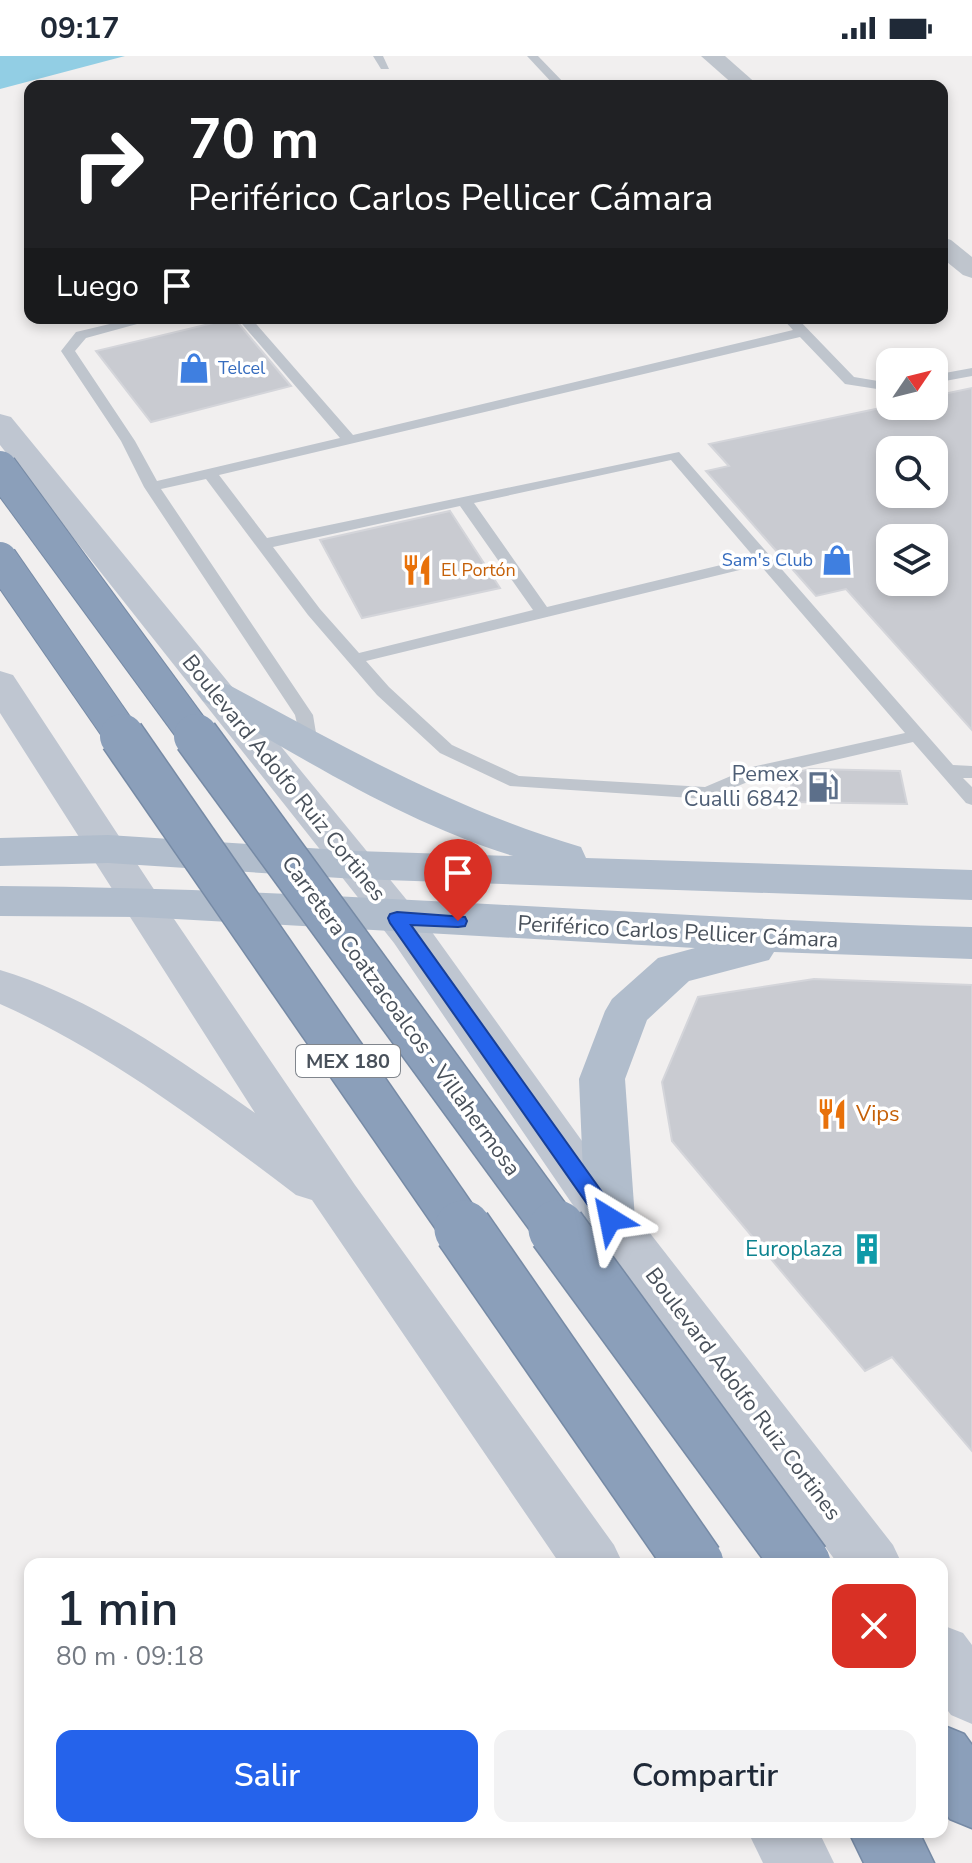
<!DOCTYPE html>
<html lang="es">
<head>
<meta charset="utf-8">
<style>
  :root { --surface:#fff; --page:#f2f2f3; --text:#1f2937; --muted:#747a83; --accent:#2563eb }
  body { margin:0; font-family:"Nunito Sans",sans-serif; background:var(--page); color:var(--text); height:100vh; display:flex; flex-direction:column; font-size:30px; white-space:nowrap }
  * { box-sizing:border-box; margin:0 }
  p { font-size:26px; color:var(--muted) }
  .icon { flex:none; width:44px; height:44px; fill:none; stroke:currentColor; stroke-width:2; stroke-linecap:round; stroke-linejoin:round }
  .map { position:relative; flex:1; overflow:hidden }
  .side { position:absolute; left:24px; top:1502px; width:924px; height:280px; display:flex; flex-direction:column; background:var(--surface); border-radius:16px; box-shadow:0 4px 12px #0003 }
  .side>* { flex:none }
  .banner { position:absolute; left:24px; top:24px; width:924px; height:244px; border-radius:16px; box-shadow:0 4px 12px #0003; background:#202124; color:#fff; overflow:hidden }
  .needle { width:52px; rotate:55deg }
  .buttons { position:absolute; left:876px; top:292px; display:grid; gap:16px }
  .buttons a { display:grid; place-items:center; width:72px; height:72px; border-radius:16px; background:var(--surface); box-shadow:0 4px 12px #0003; font-size:40px }
  .pin { position:absolute; display:grid; place-items:center; width:68px; height:68px; color:#fff; margin:-82px -34px; border-radius:50% 50% 50% 0; rotate:-45deg; box-shadow:0 0 8px #0007 }
  .pin .icon { rotate:45deg }
  .me { position:absolute; width:88px; margin:-44px; rotate:325deg; stroke-linejoin:round; filter:drop-shadow(0 0 6px #0008) }
  .turn { display:flex; align-items:center; gap:28px; height:168px; padding:0 32px; font-size:36px }
  .turn .icon { width:104px; height:104px; stroke-width:2.5 }
  .turn b { display:block; font-size:56px; line-height:68px }
  .then { display:flex; align-items:center; height:76px; padding:0 32px; background:#0003; gap:16px; font-size:30px }
  .round { display:grid; place-items:center; flex:none; width:84px; height:84px; border-radius:16px; background:var(--page) }
  .head { display:flex; align-items:center; justify-content:space-between; height:136px; padding:0 32px }
  h1 { font-size:48px; font-weight:600; line-height:60px }
  .button { display:flex; gap:16px; margin-top:auto; padding:16px 32px }
  .button a { flex:1; height:92px; border-radius:16px; background:var(--accent); color:#fff; font-size:32px; font-weight:600; line-height:92px; text-align:center }
  .button a+a { background:var(--page); color:var(--text) }
  .status { display:flex; justify-content:space-between; align-items:center; height:56px; padding:0 40px; background:var(--surface); direction:ltr }
  .status svg { height:22px; fill:currentColor }
  .map>svg:first-child { display:block }
  .water { fill:#92cee4 }
  .building { fill:#c9cbd1; stroke:#d4d5da; stroke-width:2; fill-rule:evenodd }
  .lines { fill:none; stroke-linecap:round; stroke-linejoin:round }
  .highway-casing { stroke:#768aa5; stroke-width:3 }
  .lane { fill:#bfc5cd; fill-rule:evenodd }
  .street { fill:#bfc5cd; fill-rule:evenodd }
  .secondary { fill:#bfc6d1; fill-rule:evenodd }
  .primary { fill:#b1bdcc; fill-rule:evenodd }
  .highway { fill:#8b9fba; fill-rule:evenodd }
  .highway-bridge-far2-casing { stroke:#768aa5; stroke-width:36; stroke-linecap:butt }
  .highway-bridge-far1-casing { stroke:#768aa5; stroke-width:47; stroke-linecap:butt }
  .highway-bridge-casing { stroke:#768aa5; stroke-width:60; stroke-linecap:butt }
  .highway-bridge-far2 { stroke:#8b9fba; stroke-width:34 }
  .highway-bridge-far1 { stroke:#8b9fba; stroke-width:44 }
  .highway-bridge { stroke:#8b9fba; stroke-width:57 }
  .route { fill:#2563eb; stroke:#184099; stroke-width:2 }
  .labels { text-anchor:middle; dominant-baseline:central; stroke-width:7; stroke-linejoin:round; paint-order:stroke }
  .far-shop-label { font-size:18px; fill:#366cbe; stroke:#fff; text-anchor:start }
  .far-food-label { font-size:18px; fill:#c56008; stroke:#fff; text-anchor:start }
  .shield { fill:#fff; stroke:#80858c; stroke-width:2 }
  .shield-label { font-size:20px; font-weight:bold; fill:#49515b }
  .service-label { font-size:22px; fill:#4e5e75; stroke:#fff; text-anchor:end }
  .street-label { font-size:22px; fill:#49515b; stroke:#fff }
  .food-label { font-size:22px; fill:#c56008; stroke:#fff; text-anchor:start }
  .culture-label { font-size:22px; fill:#0d838f; stroke:#fff; text-anchor:end }
</style>
</head>
<body>
<div class="status"><b>09:17</b><svg viewBox="0 0 49 12"><path d="M0 12V9h3v3zM5 12V6h3v6zM10 12V3h3v9zM15 12V0h3v12zM26 1h20v11H26zM47 4h2v5h-2z"/></svg></div>
<div class="map">
<svg width="972" height="1807" viewBox="0 0 972 1807">
  <rect width="100%" height="100%" fill="#f1efef"/>
  <polygon class="water" points="0,0 125,0 0,33"/>
  <g class="building">
    <polygon points="234,262 291,330 151,366 96,295"/>
    <path d="M 972,332 L 972,674 L 846,533 L 816,540 L 706,415 L 729,410 L 709,388 L 890,350 L 934,350 L 934,340 ZM 890,394 L 934,394 L 934,438 L 890,438 ZM 890,482 L 934,482 L 934,526 L 890,526 Z"/>
    <polygon points="450,455 500,532 362,562 320,484"/>
    <polygon points="810,713 900,715 907,748 793,746 790,718"/>
    <polygon points="814,923 972,929 972,1395 892,1301 865,1315 672,1085 662,1026 698,941"/>
  </g>
  <g class="lines">
    <defs>
      <g id="highway">
        <polygon points="942,1669 964,1678 972,1689 972,1772 950,1763 942,1752"/>
        <polygon points="849,1776 919,1776 934,1807 864,1807"/>
      </g>
    </defs>
    <use href="#highway" class="highway-casing"/>
    <g class="lane">
      <polygon points="373,0 383,0 389,13 381,13"/>
      <polygon points="527,0 538,0 567,30 555,30"/>
      <path d="M 135,262 L 159,262 L 86,282 L 75,295 L 135,385 L 157,425 L 340,382 L 237,262 L 251,262 L 353,379 L 793,274 L 782,262 L 797,262 L 854,321 L 890,327 L 890,335 L 845,328 L 800,281 L 219,419 L 267,482 L 679,396 L 953,709 L 972,710 L 972,722 L 963,722 L 972,731 L 972,749 L 966,747 L 913,686 L 757,722 L 707,743 L 510,730 L 440,697 L 377,639 L 308,559 L 206,423 L 161,433 L 313,659 L 318,689 L 309,695 L 303,693 L 295,659 L 144,431 L 121,385 L 61,295 L 76,276 ZM 671,404 L 754,501 L 547,551 L 474,447 ZM 460,450 L 533,554 L 359,597 L 320,553 L 273,491 ZM 760,509 L 905,677 L 752,711 L 705,731 L 519,720 L 452,689 L 389,631 L 366,605 Z"/>
      <polygon points="972,312 972,320 934,327 934,319"/>
    </g>
    <g class="street">
      <polygon points="701,0 725,0 759,30 735,30"/>
      <polygon points="942,181 951,184 972,201 972,222 963,219 942,202"/>
    </g>
    <g class="secondary">
      <polygon points="0,358 11,361 424,865 628,1149 893,1489 902,1508 838,1508 592,1177 394,887 0,389"/>
      <path d="M 0,615 L 13,619 L 155,835 L 355,1129 L 614,1489 L 623,1508 L 560,1508 L 312,1144 L 296,1139 C 202,1068 108,996 0,948 L 0,914 C 93,942 177,1002 255,1057 L 0,657 Z"/>
      <polygon points="942,1569 963,1577 972,1589 972,1668 951,1659 942,1647"/>
      <polygon points="748,1776 819,1776 834,1807 763,1807"/>
    </g>
    <g class="primary">
      <path d="M 216,625 L 229,629 C 344,691 455,754 581,791 L 586,802 L 972,814 L 972,844 L 356,823 L 108,807 L 0,810 L 0,782 L 108,779 L 356,795 L 513,800 C 403,766 302,702 203,645 L 197,637 L 203,629 Z"/>
      <path d="M 0,830 C 324,832 648,862 972,871 L 972,903 L 774,896 L 769,904 L 689,925 L 647,964 L 625,1023 L 635,1163 L 628,1177 L 610,1183 L 592,1177 L 585,1163 L 579,1023 L 605,955 L 612,943 L 658,902 L 695,892 L 140,861 L 0,860 Z"/>
    </g>
    <use href="#highway" class="highway"/>
    <defs>
      <g id="highway-bridge-far2">
        <polyline points="0,412 198,682"/>
        <polyline points="0,503 124,682"/>
      </g>
      <g id="highway-bridge-far1">
        <polyline points="122,680 464,1175"/>
        <polyline points="196,680 558,1175"/>
      </g>
      <g id="highway-bridge">
        <polyline points="463,1173 695,1508"/>
        <polyline points="557,1173 802,1508"/>
      </g>
    </defs>
    <use href="#highway-bridge-far2" class="highway-bridge-far2-casing"/>
    <use href="#highway-bridge-far1" class="highway-bridge-far1-casing"/>
    <use href="#highway-bridge" class="highway-bridge-casing"/>
    <use href="#highway-bridge-far2" class="highway-bridge-far2"/>
    <use href="#highway-bridge-far1" class="highway-bridge-far1"/>
    <use href="#highway-bridge" class="highway-bridge"/>
  </g>
  <polygon class="route" points="397,856 465,861 467,865 465,870 458,871 411,869 617,1157 620,1163 617,1169 610,1171 602,1169 390,867 388,862 390,858"/>
  <defs>
    <symbol id="shop-bare" viewBox="-9 -9 18 18"><path d="M-5-2.5h2.3a2.7 3.5 0 0 1 5.4 0H5L5.5 6h-11ZM-1.5-2.5h3a1.5 2.3 0 0 0-3 0Z" fill="#3f7fe0" stroke="#fff" stroke-width="2.5" paint-order="stroke"/></symbol>
    <symbol id="restaurant-bare" viewBox="-9 -9 18 18"><path d="M-5-6h1v4h1v-4h1v4h1v-4h1v5L-1.5 .5V6h-2V.5L-5-1ZM5-6V6H3V1.5H1.5Q1.5-4 5-6Z" fill="#e8710a" stroke="#fff" stroke-width="2.5" paint-order="stroke"/></symbol>
    <symbol id="fuel-bare" viewBox="-9 -9 18 18"><path d="M-5.5-6h7V0h2V4h1.3V-2.5L3-4.5l.8-.8L6-3V5H2.5V1h-1V6h-7ZM-4.2-4.7v3.2H.2V-4.7Z" fill="#5c6f8a" stroke="#fff" stroke-width="2.5" paint-order="stroke"/></symbol>
    <symbol id="building-bare" viewBox="-9 -9 18 18"><path d="M-4-6H4V6H1V3H-1V6H-4ZM-2.5-4.3h1.7v1.8h-1.7ZM.8-4.3h1.7v1.8H.8ZM-2.5-1h1.7V.8h-1.7ZM.8-1h1.7V.8H.8Z" fill="#0f9aa8" stroke="#fff" stroke-width="2.5" paint-order="stroke"/></symbol>
  </defs>
  <g fill-rule="evenodd">
    <use href="#shop-bare" x="172" y="290" width="44" height="44"/>
    <use href="#shop-bare" x="815" y="482" width="44" height="44"/>
    <use href="#restaurant-bare" x="395" y="492" width="44" height="44"/>
    <use href="#fuel-bare" x="801" y="709" width="44" height="44"/>
    <use href="#restaurant-bare" x="810" y="1036" width="44" height="44"/>
    <use href="#building-bare" x="845" y="1171" width="44" height="44"/>
  </g>
  <g class="labels">
    <g class="far-shop-label">
      <text x="218" y="312">Telcel</text>
      <text x="813" y="504" text-anchor="end">Sam's Club</text>
    </g>
    <g class="far-food-label">
      <text x="441" y="514">El Portón</text>
    </g>
    <rect class="shield" x="296" y="989" width="104" height="32" rx="6"/>
    <g class="shield-label">
      <text x="348" y="1005">MEX 180</text>
    </g>
    <g class="service-label">
      <text x="799" y="718">Pemex<tspan x="799" dy="25">Cualli 6842</tspan></text>
    </g>
    <g class="street-label">
      <text transform="translate(284 722) rotate(51)">Boulevard Adolfo Ruiz Cortines</text>
      <text transform="translate(678 876) rotate(3)">Periférico Carlos Pellicer Cámara</text>
      <text transform="translate(401 960) rotate(54)">Carretera Coatzacoalcos - Villahermosa</text>
      <text transform="translate(743 1338) rotate(53)">Boulevard Adolfo Ruiz Cortines</text>
    </g>
    <g class="food-label">
      <text x="856" y="1058">Vips</text>
    </g>
    <g class="culture-label">
      <text x="843" y="1193">Europlaza</text>
    </g>
  </g>
</svg>
<div class="buttons">
<a><svg class="needle" viewBox="-14 -14 28 28"><path d="M0-13l5 13h-10z" fill="#e53935"/><path d="M0 13l5-13h-10z" fill="#747a83"/></svg></a>
<a><svg class="icon" aria-label="search" viewBox="0 0 24 24"><circle cx="10" cy="10" r="6"/><path d="M15 15l6 6"/></svg></a>
<a><svg class="icon" aria-label="layers" viewBox="0 0 24 24"><path d="M12 4l9 5-9 5-9-5zM3 14l9 5 9-5"/></svg></a>
</div>
<div class="pin" style="left:458px;top:865px;background:#d93025"><svg class="icon" aria-label="arrive" viewBox="0 0 24 24"><path d="M6 21V4h12l-3 4 3 4H6"/></svg></div>
<svg class="me" style="left:610px;top:1163px" viewBox="-20 -20 40 40"><path d="M0-17L14 15 0 8-14 15z" fill="#2563eb" stroke="#fff" stroke-width="4"/></svg>
<div class="banner">
<div class="turn"><svg class="icon" aria-label="right" viewBox="0 0 24 24"><path d="M7 20v-9h11M14 6l5 5-5 5"/></svg><div><b>70 m</b>Periférico Carlos Pellicer Cámara</div></div>
<div class="then">Luego<svg class="icon" aria-label="arrive" viewBox="0 0 24 24"><path d="M6 21V4h12l-3 4 3 4H6"/></svg></div>
</div>
<section class="side">
<div class="head"><div><h1>1 min</h1><p>80 m · 09:18</p></div><a class="round" style="background:#d93025;color:#fff"><svg class="icon" aria-label="close" viewBox="0 0 24 24"><path d="M6 6l12 12M18 6L6 18"/></svg></a></div>
<div class="button"><a>Salir</a><a>Compartir</a></div>
</section>
</div>
</body>
</html>
